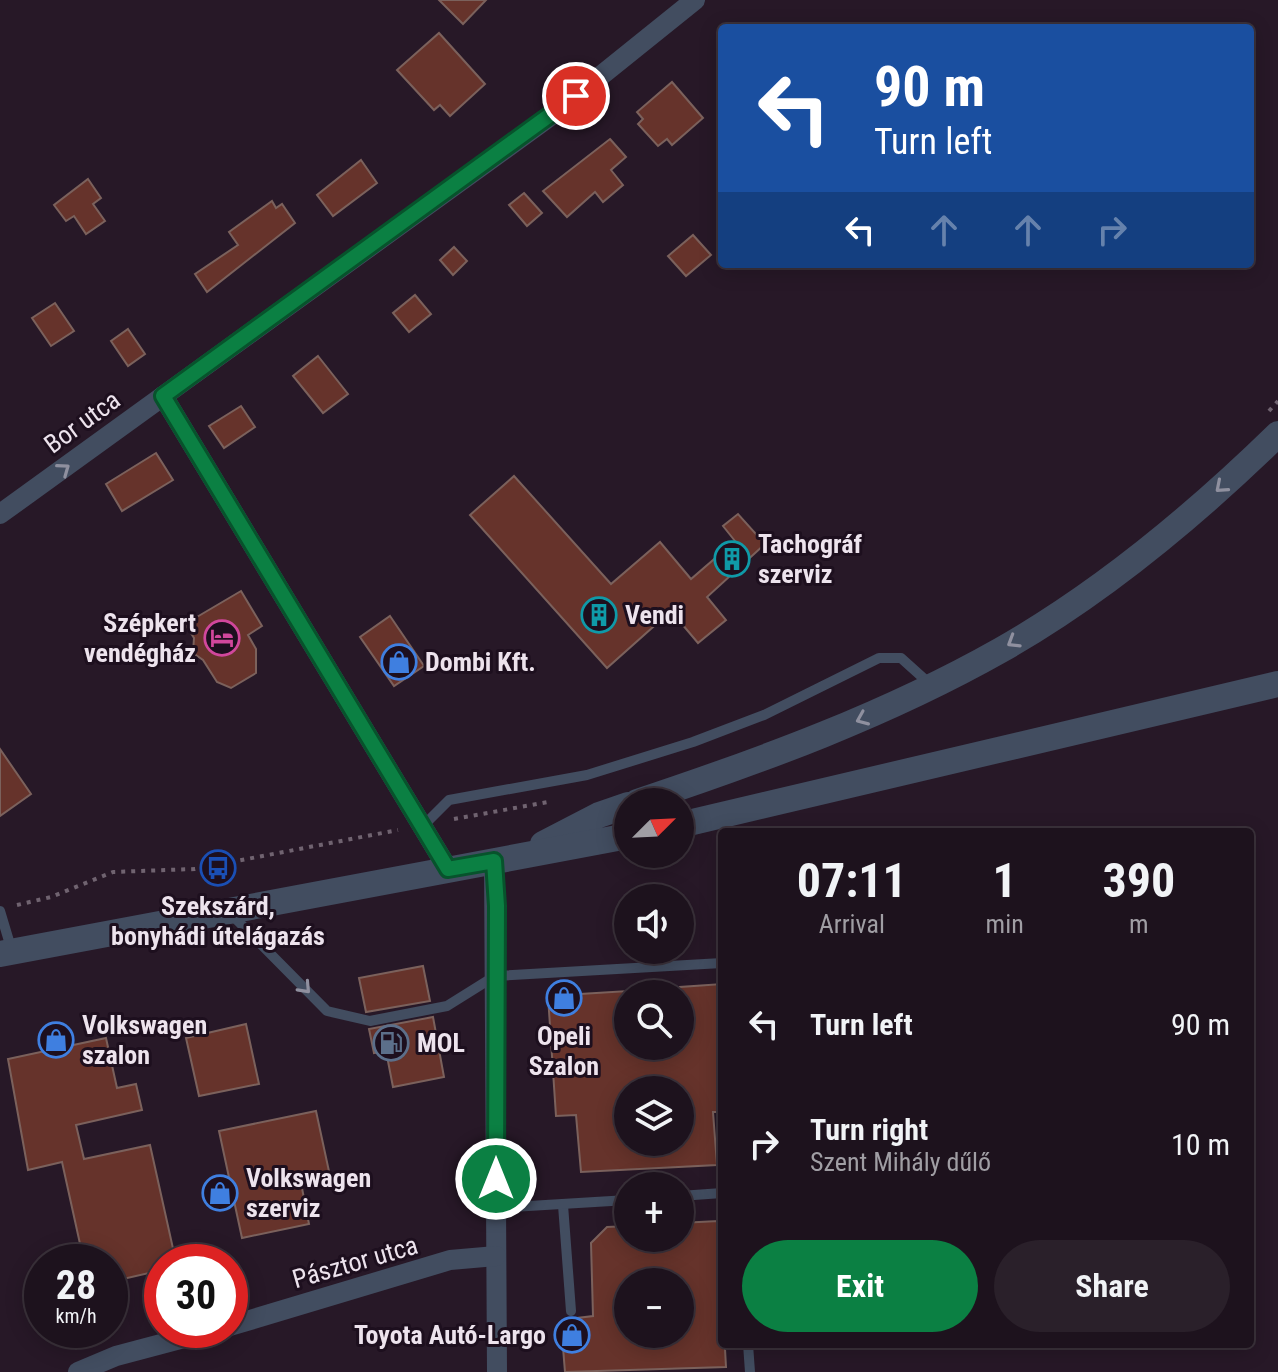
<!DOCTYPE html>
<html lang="en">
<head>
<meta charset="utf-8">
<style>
  :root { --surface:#1d121d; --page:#2a202a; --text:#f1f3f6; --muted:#a09ea4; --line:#3b323b; --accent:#0b8043 }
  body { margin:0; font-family:"Roboto Condensed",sans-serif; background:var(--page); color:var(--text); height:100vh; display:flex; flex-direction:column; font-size:30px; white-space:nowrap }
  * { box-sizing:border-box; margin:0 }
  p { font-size:26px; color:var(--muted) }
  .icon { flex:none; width:44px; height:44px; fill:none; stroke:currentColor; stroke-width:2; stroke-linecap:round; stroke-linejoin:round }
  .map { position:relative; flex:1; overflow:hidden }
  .details { position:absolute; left:718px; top:828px; width:536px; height:520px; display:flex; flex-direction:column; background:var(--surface); border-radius:8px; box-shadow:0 4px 20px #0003,0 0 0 2px var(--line) }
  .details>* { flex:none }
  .hud { position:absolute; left:718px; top:24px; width:536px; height:244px; border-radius:8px; box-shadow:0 4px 20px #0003,0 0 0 2px var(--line); background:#1a4fa0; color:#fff; overflow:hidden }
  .needle { width:52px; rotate:66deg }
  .tools { position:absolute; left:614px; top:788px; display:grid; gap:16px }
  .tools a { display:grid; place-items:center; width:80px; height:80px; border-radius:50%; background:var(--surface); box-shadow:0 4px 20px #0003,0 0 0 2px var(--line); font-size:40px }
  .speed { position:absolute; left:24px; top:1244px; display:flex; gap:16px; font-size:40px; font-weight:700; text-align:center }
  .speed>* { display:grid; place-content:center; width:104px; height:104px; border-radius:50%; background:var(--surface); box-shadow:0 4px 20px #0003,0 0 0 2px var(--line); line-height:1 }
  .speed small { font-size:20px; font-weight:400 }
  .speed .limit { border:12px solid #d22; background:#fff; color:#111 }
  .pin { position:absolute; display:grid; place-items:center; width:68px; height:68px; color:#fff; margin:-34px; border:4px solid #fff; border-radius:50%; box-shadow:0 2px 8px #0007 }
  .me { position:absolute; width:88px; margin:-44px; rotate:0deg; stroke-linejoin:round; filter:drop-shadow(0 0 6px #0008) }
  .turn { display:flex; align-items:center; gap:28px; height:168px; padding:0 24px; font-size:36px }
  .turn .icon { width:104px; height:104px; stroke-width:2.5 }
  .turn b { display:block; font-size:56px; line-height:68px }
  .lanes { display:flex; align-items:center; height:76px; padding:0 24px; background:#0003; justify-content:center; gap:40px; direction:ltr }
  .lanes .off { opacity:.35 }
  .eta { display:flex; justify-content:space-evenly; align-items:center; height:136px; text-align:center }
  .eta b { font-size:48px; font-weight:700; line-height:56px }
  .action { display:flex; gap:16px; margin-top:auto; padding:16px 24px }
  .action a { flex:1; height:92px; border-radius:48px; background:var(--accent); color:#fff; font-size:32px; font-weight:700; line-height:92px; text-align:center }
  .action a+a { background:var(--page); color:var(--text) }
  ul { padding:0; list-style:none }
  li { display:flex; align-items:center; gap:24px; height:120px; padding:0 24px }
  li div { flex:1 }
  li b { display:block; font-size:30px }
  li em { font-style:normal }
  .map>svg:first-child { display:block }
  .building { fill:#66332b; stroke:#7b615c; stroke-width:2; fill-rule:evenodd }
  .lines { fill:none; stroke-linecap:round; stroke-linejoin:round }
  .path { stroke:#706370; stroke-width:4; stroke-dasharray:4 6; stroke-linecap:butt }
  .service { stroke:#424d60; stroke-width:10 }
  .minor { stroke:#424d60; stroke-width:20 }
  .tertiary { stroke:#424d60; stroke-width:26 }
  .oneway { stroke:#8f909f }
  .route-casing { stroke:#07532c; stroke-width:20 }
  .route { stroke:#0b8043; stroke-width:14 }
  .labels { text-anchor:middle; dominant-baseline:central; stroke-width:6; stroke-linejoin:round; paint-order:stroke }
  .street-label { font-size:26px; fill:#ede3ed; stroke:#1d0f1e }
  .poi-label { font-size:26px; font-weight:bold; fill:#ede3ed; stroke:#1d0f1e; text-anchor:start }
</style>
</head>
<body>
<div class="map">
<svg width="1278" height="1372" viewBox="0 0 1278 1372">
  <rect width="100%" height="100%" fill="#271827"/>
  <g class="building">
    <polygon points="439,0 486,0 463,24"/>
    <polygon points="439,33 485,84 450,116 440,105 434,110 397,70"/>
    <polygon points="672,82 703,118 672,145 667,139 658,146 638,124 643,119 637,112"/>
    <polygon points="610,139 626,157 611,170 623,185 603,202 595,192 567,217 543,191"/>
    <polygon points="361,160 377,183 333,216 317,195"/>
    <polygon points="88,179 101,198 93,204 105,221 86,234 74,216 66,221 54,205"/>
    <polygon points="524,193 542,213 527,226 509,205"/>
    <polygon points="272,201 276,208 282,204 295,223 207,292 195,274 238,245 229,232"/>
    <polygon points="693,235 711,255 686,276 668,256"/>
    <polygon points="454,247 467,261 453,275 440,260"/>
    <polygon points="415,295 431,314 409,332 393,313"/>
    <polygon points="55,303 74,331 51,346 32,318"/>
    <polygon points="128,329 145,354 128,366 111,341"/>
    <polygon points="318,356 348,394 323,413 293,376"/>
    <polygon points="241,406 255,427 224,448 209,426"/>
    <polygon points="156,453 173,480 122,511 106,484"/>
    <polygon points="514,476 611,584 660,542 691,579 735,541 723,526 738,514 765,544 707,597 726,620 698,643 671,611 607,668 470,515"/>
    <polygon points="241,591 262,626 248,635 256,649 256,673 231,688 217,682 203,660 193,653 194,638 185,624"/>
    <polygon points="390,616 424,666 394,686 360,637"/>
    <polygon points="0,749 31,794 0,816"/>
    <polygon points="423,966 430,1001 366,1012 359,978"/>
    <path d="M 722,984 L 722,1112 L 713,1112 L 717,1165 L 581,1172 L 576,1115 L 556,1116 L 548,996 L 628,991 L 628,1046 L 680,1046 L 680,987 ZM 628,1090 L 680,1090 L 680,1142 L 628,1142 Z"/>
    <polygon points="433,1017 444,1077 393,1087 386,1051 374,1053 369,1029"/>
    <polygon points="246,1024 259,1084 199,1096 186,1038"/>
    <polygon points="106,1038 117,1088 136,1084 142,1110 76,1125 84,1159 150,1145 176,1262 162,1262 162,1270 110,1282 110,1262 84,1262 62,1162 28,1170 8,1059"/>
    <polygon points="316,1111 330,1176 301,1183 309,1224 242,1238 219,1131"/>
    <path d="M 718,1221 L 726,1367 L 565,1372 L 562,1335 L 577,1318 L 593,1316 L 591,1243 L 607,1227 L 628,1226 L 628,1238 L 680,1238 L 680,1223 ZM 628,1282 L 680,1282 L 680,1334 L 628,1334 Z"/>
  </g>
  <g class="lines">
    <g class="path">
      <polyline points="1269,411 1278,401"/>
      <polyline points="454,819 548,802"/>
      <polyline points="17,905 51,897 113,872 195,869 398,830"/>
    </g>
    <g class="service">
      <polyline points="424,825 449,800 587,775 693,742 764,715 879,658 901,658 931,685"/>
      <polyline points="0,911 12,951"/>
      <polyline points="231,914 327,1011 370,1021 447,1006 495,976 722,963"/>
      <polyline points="680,1196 722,1193"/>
      <polyline points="563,1205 571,1311"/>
      <polyline points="496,1208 628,1200"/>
      <polyline points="748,1344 750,1372"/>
    </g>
    <g class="minor">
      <polyline points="163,396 448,869"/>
      <polyline points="0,514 552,115 695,0"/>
      <polyline points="494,861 497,1372"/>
      <polyline points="230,1326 450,1260 496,1256"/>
      <polyline points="78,1372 116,1356 214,1330"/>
    </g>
    <g class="tertiary">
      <path d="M 637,802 C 763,760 886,715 1001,650 C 1103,592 1195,515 1278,434"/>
      <polyline points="680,825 1278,684"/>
      <polyline points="543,844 599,815 628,805"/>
      <polyline points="0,954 628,836"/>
    </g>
  </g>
  <defs><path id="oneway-chevron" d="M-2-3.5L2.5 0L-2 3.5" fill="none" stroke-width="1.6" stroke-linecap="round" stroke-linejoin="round" transform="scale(2)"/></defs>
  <g class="oneway">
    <use href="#oneway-chevron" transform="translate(64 469) rotate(-36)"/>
    <use href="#oneway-chevron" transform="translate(1221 487) rotate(139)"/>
    <use href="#oneway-chevron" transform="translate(1013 642) rotate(148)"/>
    <use href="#oneway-chevron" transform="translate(862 719) rotate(157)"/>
    <use href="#oneway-chevron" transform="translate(305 988) rotate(47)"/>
  </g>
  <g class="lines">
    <defs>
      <polyline id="route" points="496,1179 497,906 494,861 448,869 163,396 576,96"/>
    </defs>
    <use href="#route" class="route-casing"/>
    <use href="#route" class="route"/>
  </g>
  <defs>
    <symbol id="building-ring" viewBox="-11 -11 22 22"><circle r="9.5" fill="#1d0f1e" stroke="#0f9aa8" stroke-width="1.5"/><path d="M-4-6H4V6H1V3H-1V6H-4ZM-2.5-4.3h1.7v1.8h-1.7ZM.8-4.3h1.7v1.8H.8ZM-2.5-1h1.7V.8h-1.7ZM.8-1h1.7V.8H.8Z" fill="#0f9aa8"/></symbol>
    <symbol id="hotel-ring" viewBox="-11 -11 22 22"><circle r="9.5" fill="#1d0f1e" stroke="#d1479c" stroke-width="1.5"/><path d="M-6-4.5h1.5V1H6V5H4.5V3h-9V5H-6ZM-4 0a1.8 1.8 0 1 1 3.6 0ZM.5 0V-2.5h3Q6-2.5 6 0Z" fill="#d1479c"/></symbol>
    <symbol id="shop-ring" viewBox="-11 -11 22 22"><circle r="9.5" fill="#1d0f1e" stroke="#3f7fe0" stroke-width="1.5"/><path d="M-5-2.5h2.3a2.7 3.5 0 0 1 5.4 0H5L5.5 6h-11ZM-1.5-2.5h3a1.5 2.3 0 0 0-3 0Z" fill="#3f7fe0"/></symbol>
    <symbol id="bus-ring" viewBox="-11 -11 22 22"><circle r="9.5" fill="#1d0f1e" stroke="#1a4fb4" stroke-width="1.5"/><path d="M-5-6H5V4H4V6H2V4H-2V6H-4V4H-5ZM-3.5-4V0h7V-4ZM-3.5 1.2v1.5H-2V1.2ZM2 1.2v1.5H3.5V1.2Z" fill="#1a4fb4"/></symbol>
    <symbol id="fuel-ring" viewBox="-11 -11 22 22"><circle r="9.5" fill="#1d0f1e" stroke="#5c6f8a" stroke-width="1.5"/><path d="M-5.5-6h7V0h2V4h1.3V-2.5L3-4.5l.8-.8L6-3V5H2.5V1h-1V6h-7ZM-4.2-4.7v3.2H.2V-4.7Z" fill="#5c6f8a"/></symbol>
  </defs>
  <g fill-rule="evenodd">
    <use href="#building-ring" x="712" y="539" width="40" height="40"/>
    <use href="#building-ring" x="579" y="595" width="40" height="40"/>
    <use href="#hotel-ring" x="202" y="618" width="40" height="40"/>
    <use href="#shop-ring" x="379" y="642" width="40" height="40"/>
    <use href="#bus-ring" x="198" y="848" width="40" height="40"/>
    <use href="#shop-ring" x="544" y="978" width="40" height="40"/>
    <use href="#shop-ring" x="36" y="1020" width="40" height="40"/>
    <use href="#fuel-ring" x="371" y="1023" width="40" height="40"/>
    <use href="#shop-ring" x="200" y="1173" width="40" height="40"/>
    <use href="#shop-ring" x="552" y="1315" width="40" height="40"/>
  </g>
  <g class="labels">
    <g class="street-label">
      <text transform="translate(82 422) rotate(-36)">Bor utca</text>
      <text transform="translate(355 1262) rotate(-16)">Pásztor utca</text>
    </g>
    <g class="poi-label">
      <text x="758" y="544">Tachográf<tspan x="758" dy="30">szerviz</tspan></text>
      <text x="625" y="615">Vendi</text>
      <text x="196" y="623" text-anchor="end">Szépkert<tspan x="196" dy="30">vendégház</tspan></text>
      <text x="425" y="662">Dombi Kft.</text>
      <text x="218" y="906" text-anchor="middle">Szekszárd,<tspan x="218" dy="30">bonyhádi útelágazás</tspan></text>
      <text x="82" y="1025">Volkswagen<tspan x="82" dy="30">szalon</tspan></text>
      <text x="564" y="1036" text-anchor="middle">Opeli<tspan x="564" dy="30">Szalon</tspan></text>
      <text x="417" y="1043">MOL</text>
      <text x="246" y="1178">Volkswagen<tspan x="246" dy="30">szerviz</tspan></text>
      <text x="546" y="1335" text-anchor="end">Toyota Autó-Largo</text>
    </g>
  </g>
</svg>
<div class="tools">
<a><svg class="needle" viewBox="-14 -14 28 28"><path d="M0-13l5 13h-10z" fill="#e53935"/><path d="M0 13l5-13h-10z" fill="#a09ea4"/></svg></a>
<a><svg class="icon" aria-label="sound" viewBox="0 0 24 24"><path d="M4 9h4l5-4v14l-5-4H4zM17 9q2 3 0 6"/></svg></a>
<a><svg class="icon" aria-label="search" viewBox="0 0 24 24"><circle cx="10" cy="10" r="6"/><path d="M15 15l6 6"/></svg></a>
<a><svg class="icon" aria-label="layers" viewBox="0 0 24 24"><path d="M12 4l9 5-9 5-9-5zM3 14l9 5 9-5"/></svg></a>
<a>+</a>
<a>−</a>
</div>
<div class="speed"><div>28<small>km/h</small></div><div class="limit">30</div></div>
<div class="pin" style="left:576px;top:96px;background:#d93025"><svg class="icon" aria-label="arrive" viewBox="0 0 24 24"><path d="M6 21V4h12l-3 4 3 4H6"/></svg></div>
<svg class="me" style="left:496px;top:1179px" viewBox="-20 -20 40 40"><circle r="17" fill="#0b8043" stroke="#fff" stroke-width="3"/><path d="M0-11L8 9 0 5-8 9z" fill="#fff"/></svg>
<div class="hud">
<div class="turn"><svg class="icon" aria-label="left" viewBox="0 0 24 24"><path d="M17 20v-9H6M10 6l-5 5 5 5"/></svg><div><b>90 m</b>Turn left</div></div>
<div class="lanes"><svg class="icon" aria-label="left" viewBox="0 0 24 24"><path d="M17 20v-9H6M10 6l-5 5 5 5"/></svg><svg class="icon off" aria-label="ahead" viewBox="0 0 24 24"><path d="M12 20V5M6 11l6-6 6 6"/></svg><svg class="icon off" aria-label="ahead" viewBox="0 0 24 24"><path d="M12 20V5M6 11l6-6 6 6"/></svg><svg class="icon off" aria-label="right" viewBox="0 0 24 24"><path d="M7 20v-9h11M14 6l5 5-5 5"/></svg></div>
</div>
<section class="details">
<div class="eta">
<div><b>07:11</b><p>Arrival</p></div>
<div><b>1</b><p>min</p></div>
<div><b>390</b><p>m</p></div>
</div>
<ul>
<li><svg class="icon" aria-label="left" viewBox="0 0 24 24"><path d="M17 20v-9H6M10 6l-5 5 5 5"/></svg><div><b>Turn left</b></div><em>90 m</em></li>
<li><svg class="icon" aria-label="right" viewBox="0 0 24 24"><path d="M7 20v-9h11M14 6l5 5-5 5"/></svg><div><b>Turn right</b><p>Szent Mihály dűlő</p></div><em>10 m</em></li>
</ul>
<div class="action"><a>Exit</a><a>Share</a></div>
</section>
</div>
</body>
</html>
